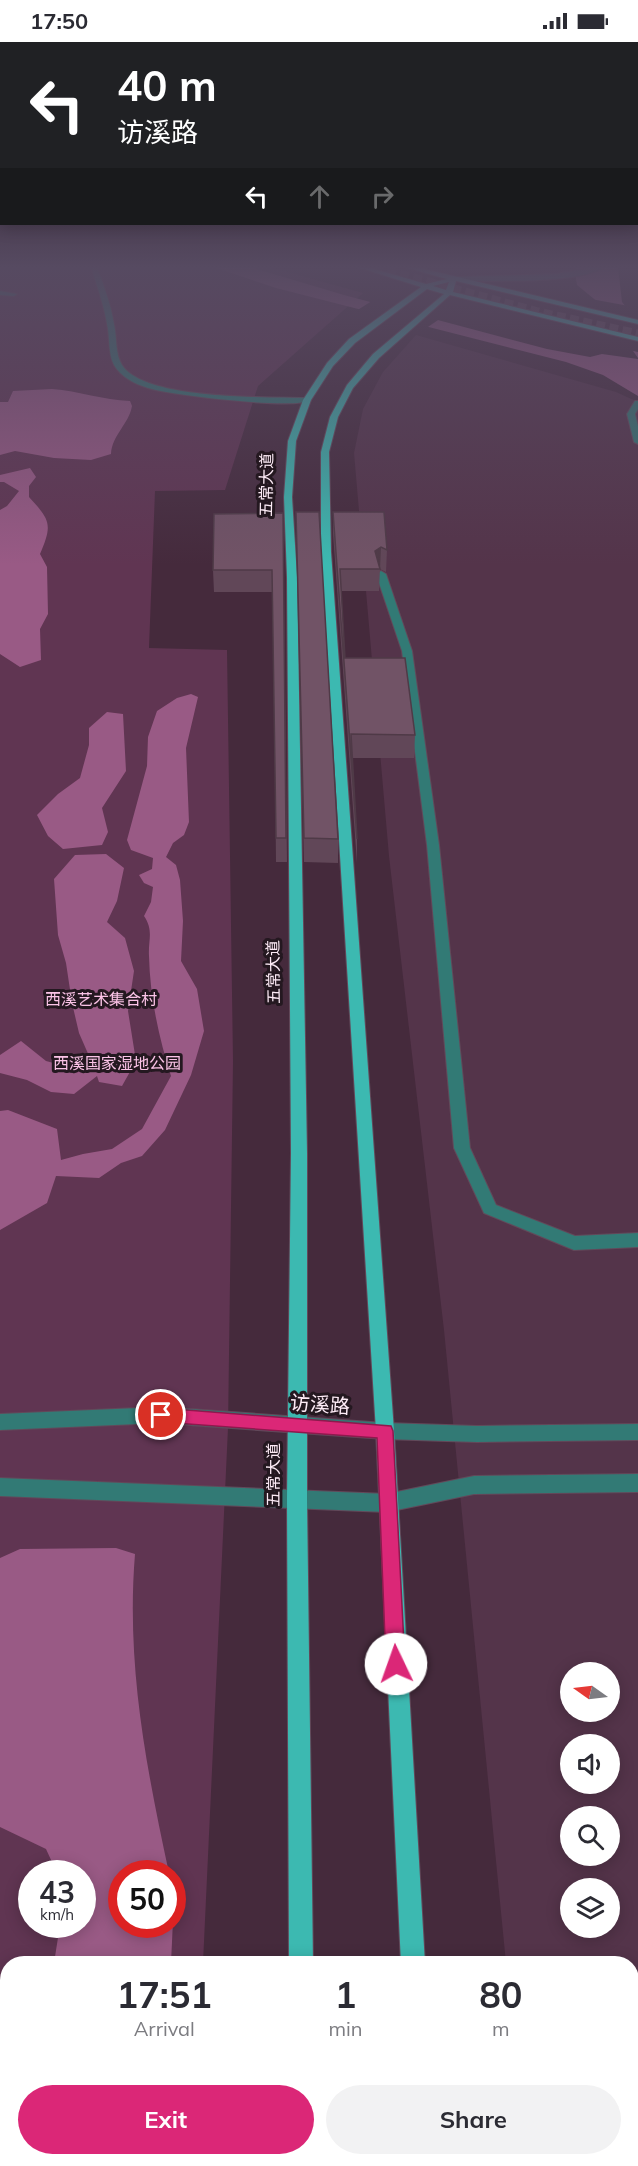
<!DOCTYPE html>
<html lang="en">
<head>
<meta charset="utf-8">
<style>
  :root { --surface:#fff; --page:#f2f2f3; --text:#2b2b33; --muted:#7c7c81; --accent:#db2777 }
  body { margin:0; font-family:Mulish,"Noto Sans SC",sans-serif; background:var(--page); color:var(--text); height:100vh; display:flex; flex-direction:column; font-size:22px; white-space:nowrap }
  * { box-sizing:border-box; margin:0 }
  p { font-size:20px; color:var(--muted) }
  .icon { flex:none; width:33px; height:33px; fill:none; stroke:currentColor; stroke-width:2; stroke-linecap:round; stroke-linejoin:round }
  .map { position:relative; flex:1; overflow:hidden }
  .side { position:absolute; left:0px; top:1914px; width:639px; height:210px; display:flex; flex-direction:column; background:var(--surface); border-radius:24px 24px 0 0; box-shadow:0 3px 15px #0003 }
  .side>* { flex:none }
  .hud { position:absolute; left:0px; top:0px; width:639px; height:183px; box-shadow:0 3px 15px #0003; background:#202124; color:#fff; overflow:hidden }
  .needle { width:39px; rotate:284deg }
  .tools { position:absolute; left:560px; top:1620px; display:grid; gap:12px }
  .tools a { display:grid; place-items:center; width:60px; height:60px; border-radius:50%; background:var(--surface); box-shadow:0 3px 15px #0003; font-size:30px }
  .speed { position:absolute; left:18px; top:1818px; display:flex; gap:12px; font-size:30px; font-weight:700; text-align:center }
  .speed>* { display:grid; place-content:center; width:78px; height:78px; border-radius:50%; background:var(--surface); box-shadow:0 3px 15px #0003; line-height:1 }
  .speed small { font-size:15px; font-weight:400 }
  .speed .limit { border:9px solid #d22; background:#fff; color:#111 }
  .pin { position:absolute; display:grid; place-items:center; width:51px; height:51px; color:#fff; margin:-26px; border:3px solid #fff; border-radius:50%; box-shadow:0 2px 6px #0007 }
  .me { position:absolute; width:66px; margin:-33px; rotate:357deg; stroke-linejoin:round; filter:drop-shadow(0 0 4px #0008) }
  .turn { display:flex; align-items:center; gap:21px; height:126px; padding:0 18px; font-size:27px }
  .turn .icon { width:78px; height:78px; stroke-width:2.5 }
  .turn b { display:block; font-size:42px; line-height:51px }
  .lanes { display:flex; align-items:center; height:57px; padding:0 18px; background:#0003; justify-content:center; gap:30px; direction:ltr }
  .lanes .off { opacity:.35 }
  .eta { display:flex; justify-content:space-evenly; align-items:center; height:102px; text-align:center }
  .eta b { font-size:36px; font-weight:700; line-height:42px }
  .button { display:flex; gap:12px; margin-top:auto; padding:12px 18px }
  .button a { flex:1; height:69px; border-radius:36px; background:var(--accent); color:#fff; font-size:24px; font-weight:700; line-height:69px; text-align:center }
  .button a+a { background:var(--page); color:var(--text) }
  .status { display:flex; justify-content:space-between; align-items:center; height:42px; padding:0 30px; background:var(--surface); direction:ltr }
  .status svg { height:16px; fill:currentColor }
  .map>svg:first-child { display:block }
  .built { fill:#54344a; fill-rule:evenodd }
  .green { fill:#603552; fill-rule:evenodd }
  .water { fill:#995a85 }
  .pier { fill:#452a3c }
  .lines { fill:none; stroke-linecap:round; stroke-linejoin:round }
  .highway-tunnel { stroke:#614758; stroke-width:9; stroke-dasharray:9 4.5; stroke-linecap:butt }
  .minor-casing { stroke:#62495a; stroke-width:2 }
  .major-casing { stroke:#62495a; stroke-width:2 }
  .minor { fill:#327a75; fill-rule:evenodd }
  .major { fill:#3cb9b1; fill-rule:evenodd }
  .wall { fill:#614758 }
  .shaded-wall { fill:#4f3a47 }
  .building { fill:#715366; stroke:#4f3a47; stroke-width:1.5 }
  .route { fill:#db2777; stroke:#8e194d; stroke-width:1.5 }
  .labels { text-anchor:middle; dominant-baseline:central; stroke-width:6; stroke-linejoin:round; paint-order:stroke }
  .street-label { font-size:16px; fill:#fdebf6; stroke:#241820 }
  .park-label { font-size:16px; fill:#fbc3e7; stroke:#241820 }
  .near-street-label { font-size:20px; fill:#fdebf6; stroke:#241820 }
</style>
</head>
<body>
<div class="status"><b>17:50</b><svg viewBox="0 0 49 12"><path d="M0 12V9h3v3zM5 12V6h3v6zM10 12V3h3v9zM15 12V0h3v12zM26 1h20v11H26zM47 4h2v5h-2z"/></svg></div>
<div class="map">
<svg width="638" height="2124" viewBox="0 0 638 2124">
  <rect width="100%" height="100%" fill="#452a3c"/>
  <path class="built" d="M 416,293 L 616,350 L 638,360 L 638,2124 L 526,2124 L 526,2117 L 632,2116 L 632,1922 L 506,1921 L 444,1288 L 389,814 L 354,411 L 363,367 L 383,330 ZM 570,1630 L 609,1630 L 609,1670 L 570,1670 ZM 570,1702 L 609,1702 L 609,1742 L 570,1742 ZM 570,1774 L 609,1774 L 609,1814 L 570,1814 ZM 570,1846 L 609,1846 L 609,1886 L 570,1886 Z"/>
  <path class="green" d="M 0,225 L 269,225 L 363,251 L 258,344 L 225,448 L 155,449 L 149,606 L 227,608 L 233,1019 L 228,1386 L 203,1921 L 8,1922 L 8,2116 L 193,2116 L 193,2124 L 0,2124 ZM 32,1832 L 82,1832 L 82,1882 L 32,1882 ZM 122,1832 L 172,1832 L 172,1882 L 122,1882 Z"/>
  <g class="water">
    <polygon points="213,225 250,225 344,253 547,307 590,315 602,312 638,317 638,354 603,333 566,320 276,246"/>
    <polygon points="576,225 618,225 622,260 638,280 638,316 599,261 577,243 575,231"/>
    <path d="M 52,347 C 79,349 103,358 130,359 L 132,364 C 129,382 112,393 111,412 L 91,418 L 54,416 L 15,409 L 0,413 L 0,360 L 8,360 L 13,349 Z"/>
    <path d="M 30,426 L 36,435 L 29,444 L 29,455 C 50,478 53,482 40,512 L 47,525 L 48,572 L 40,587 L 41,618 L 20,625 L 0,612 L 0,468 L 7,464 L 19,449 L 4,440 L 0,440 L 0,433 Z"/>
    <path d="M 191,652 L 198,655 L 186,706 L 189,780 L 184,793 L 173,801 L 166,815 L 176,823 L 180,838 L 183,879 L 181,919 L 197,947 L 204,989 L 191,1033 L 165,1088 L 142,1114 L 121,1121 L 99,1136 L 56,1134 L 47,1161 L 0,1188 L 0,1069 L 8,1068 L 57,1087 L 61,1118 L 83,1112 L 112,1107 L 142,1087 L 171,1034 C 159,996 150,956 149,914 C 148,898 154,889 144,874 L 151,860 L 153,845 L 144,841 L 139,833 L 152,827 L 153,816 L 131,808 L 127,798 L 147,724 L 148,695 L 157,669 L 177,656 Z"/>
    <polygon points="107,670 123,672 126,729 102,766 108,790 102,803 63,807 48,794 37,773 58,752 80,736 89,703 89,686"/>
    <polygon points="106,812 124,826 117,859 107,880 125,896 134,929 128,969 136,1019 122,1044 99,1040 97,1034 74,1052 51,1050 27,1038 0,1031 0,1013 21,999 46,1019 65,1024 93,1023 79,991 72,961 66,921 58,893 54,837 75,813"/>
    <path d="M 116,1506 L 135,1512 C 126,1622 146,1724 169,1831 L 122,1832 L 122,1882 L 172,1882 L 173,1848 L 174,1857 L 171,1921 L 54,1921 L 60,1883 L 82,1882 L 82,1832 L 57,1831 L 46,1807 L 0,1785 L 0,1516 L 20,1507 Z"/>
    <polygon points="29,2117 29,2116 162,2117 160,2124 29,2124"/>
  </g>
  <g class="pier">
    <polygon points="375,257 441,276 425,287 356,269"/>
    <polygon points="591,257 629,264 638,275 638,310 629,308"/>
  </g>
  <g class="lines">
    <polyline class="highway-tunnel" points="374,225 538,270 638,292"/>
    <defs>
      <g id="minor">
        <path d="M 91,225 L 97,225 C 104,244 111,263 114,282 C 117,295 115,312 122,323 C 144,358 267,355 307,356 L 311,358 C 295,368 170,353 148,346 C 135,342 121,335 114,323 C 108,312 110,295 107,282 C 104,263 97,244 91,225 Z"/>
        <path d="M 595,225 L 604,225 C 578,243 488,238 453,239 L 450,237 L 453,235 L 555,232 Z"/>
        <polygon points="0,249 17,252 14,254 0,253"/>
        <polygon points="635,359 638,359 638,367 635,372 638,384 638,402 634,400 627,372"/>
        <polygon points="381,529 386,532 412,609 439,803 470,1106 496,1163 575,1194 638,1191 638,1205 574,1208 484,1171 454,1106 427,803 402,609 376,532"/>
        <polygon points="161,1365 385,1381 477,1384 638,1382 638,1398 477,1400 385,1397 161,1381 0,1388 0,1372"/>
        <polygon points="638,1432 638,1450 474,1452 387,1470 0,1454 0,1436 387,1452 474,1434"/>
      </g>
      <g id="major">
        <path d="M 357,225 L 368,225 L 426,242 L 447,237 L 404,225 L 416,225 L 638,278 L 638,282 L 456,239 L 453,250 L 638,295 L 638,299 L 450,253 L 379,316 L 353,346 L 338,375 L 329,410 L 331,510 L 394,1389 L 425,1922 L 401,1922 L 376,1389 L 321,510 L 321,410 L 330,375 L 347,343 L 373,312 L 444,252 L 427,247 L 355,301 L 333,324 L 311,358 L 296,399 L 292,455 L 297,535 L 307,1111 L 307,1457 L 313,1922 L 289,1922 L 287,1457 L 291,1111 L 287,535 L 284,455 L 288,399 L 303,358 L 327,321 L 349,297 L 421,245 ZM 449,240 L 446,248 L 433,244 Z"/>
        <rect x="290" y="2116" width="26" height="8"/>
        <rect x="411" y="2116" width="26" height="8"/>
      </g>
    </defs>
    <use href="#minor" class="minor-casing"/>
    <use href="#major" class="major-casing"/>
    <use href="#minor" class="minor"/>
    <use href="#major" class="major"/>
  </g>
  <g class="wall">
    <polygon points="296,470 338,797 338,821 304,820"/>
    <polygon points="333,470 387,508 386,530 380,527 379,549 341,549 345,616 415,693 414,716 352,716 357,797 357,821 333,491"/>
    <polygon points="283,471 287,820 276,820 273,550 214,550 213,528"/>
  </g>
  <polygon class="shaded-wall" points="381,505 380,527 375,509"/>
  <g class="building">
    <polygon points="296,470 319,470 338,797 304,796"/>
    <polygon points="333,470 384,470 387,508 381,505 375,509 380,527 340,527 345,616 405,616 415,693 351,692 357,797"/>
    <polygon points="283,471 286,796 276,796 272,528 213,528 214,472"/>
  </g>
  <linearGradient id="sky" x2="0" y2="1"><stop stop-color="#261721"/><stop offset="0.43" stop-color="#564a61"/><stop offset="1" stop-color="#564a61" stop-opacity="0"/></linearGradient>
  <rect width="638" height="523" fill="url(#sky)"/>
  <polygon class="route" points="161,1366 391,1384 393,1389 405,1622 402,1628 396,1631 389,1628 386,1622 377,1396 161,1380 155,1378 153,1373 155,1368"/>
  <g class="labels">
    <g class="street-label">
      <text transform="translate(266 443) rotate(-89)">五常大道</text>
      <text transform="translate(273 930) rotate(-91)">五常大道</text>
      <text transform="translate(273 1433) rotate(-90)">五常大道</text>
    </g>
    <g class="park-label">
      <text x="101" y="957">西溪艺术集合村</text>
      <text x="117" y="1021">西溪国家湿地公园</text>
    </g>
    <g class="near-street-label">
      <text transform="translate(320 1362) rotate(4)">访溪路</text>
    </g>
  </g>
</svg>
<div class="tools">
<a><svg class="needle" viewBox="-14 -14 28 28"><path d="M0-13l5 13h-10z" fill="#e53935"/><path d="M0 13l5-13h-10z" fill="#7c7c81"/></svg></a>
<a><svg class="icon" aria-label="sound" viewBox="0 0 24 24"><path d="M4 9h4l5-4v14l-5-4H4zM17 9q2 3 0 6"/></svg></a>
<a><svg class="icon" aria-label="search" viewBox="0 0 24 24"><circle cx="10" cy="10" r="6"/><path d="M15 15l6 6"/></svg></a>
<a><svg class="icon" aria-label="layers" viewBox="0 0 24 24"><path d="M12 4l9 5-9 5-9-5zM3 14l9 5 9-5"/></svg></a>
</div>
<div class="speed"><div>43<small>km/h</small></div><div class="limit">50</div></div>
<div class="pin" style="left:161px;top:1373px;background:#d93025"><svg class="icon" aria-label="arrive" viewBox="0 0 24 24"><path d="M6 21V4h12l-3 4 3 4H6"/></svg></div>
<svg class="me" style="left:396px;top:1622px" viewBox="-20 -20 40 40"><circle r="19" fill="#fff"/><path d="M0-13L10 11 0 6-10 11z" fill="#db2777"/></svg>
<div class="hud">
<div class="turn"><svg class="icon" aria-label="left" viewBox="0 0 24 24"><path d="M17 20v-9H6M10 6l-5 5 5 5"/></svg><div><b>40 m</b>访溪路</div></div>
<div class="lanes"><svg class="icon" aria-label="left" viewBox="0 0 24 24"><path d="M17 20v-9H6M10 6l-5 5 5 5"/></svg><svg class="icon off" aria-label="ahead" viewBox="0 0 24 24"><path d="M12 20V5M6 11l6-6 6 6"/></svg><svg class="icon off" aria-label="right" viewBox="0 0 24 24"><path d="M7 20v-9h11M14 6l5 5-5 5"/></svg></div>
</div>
<section class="side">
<div class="eta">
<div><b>17:51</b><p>Arrival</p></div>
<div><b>1</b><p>min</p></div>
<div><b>80</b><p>m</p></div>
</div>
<div class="button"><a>Exit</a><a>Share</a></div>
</section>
</div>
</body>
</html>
